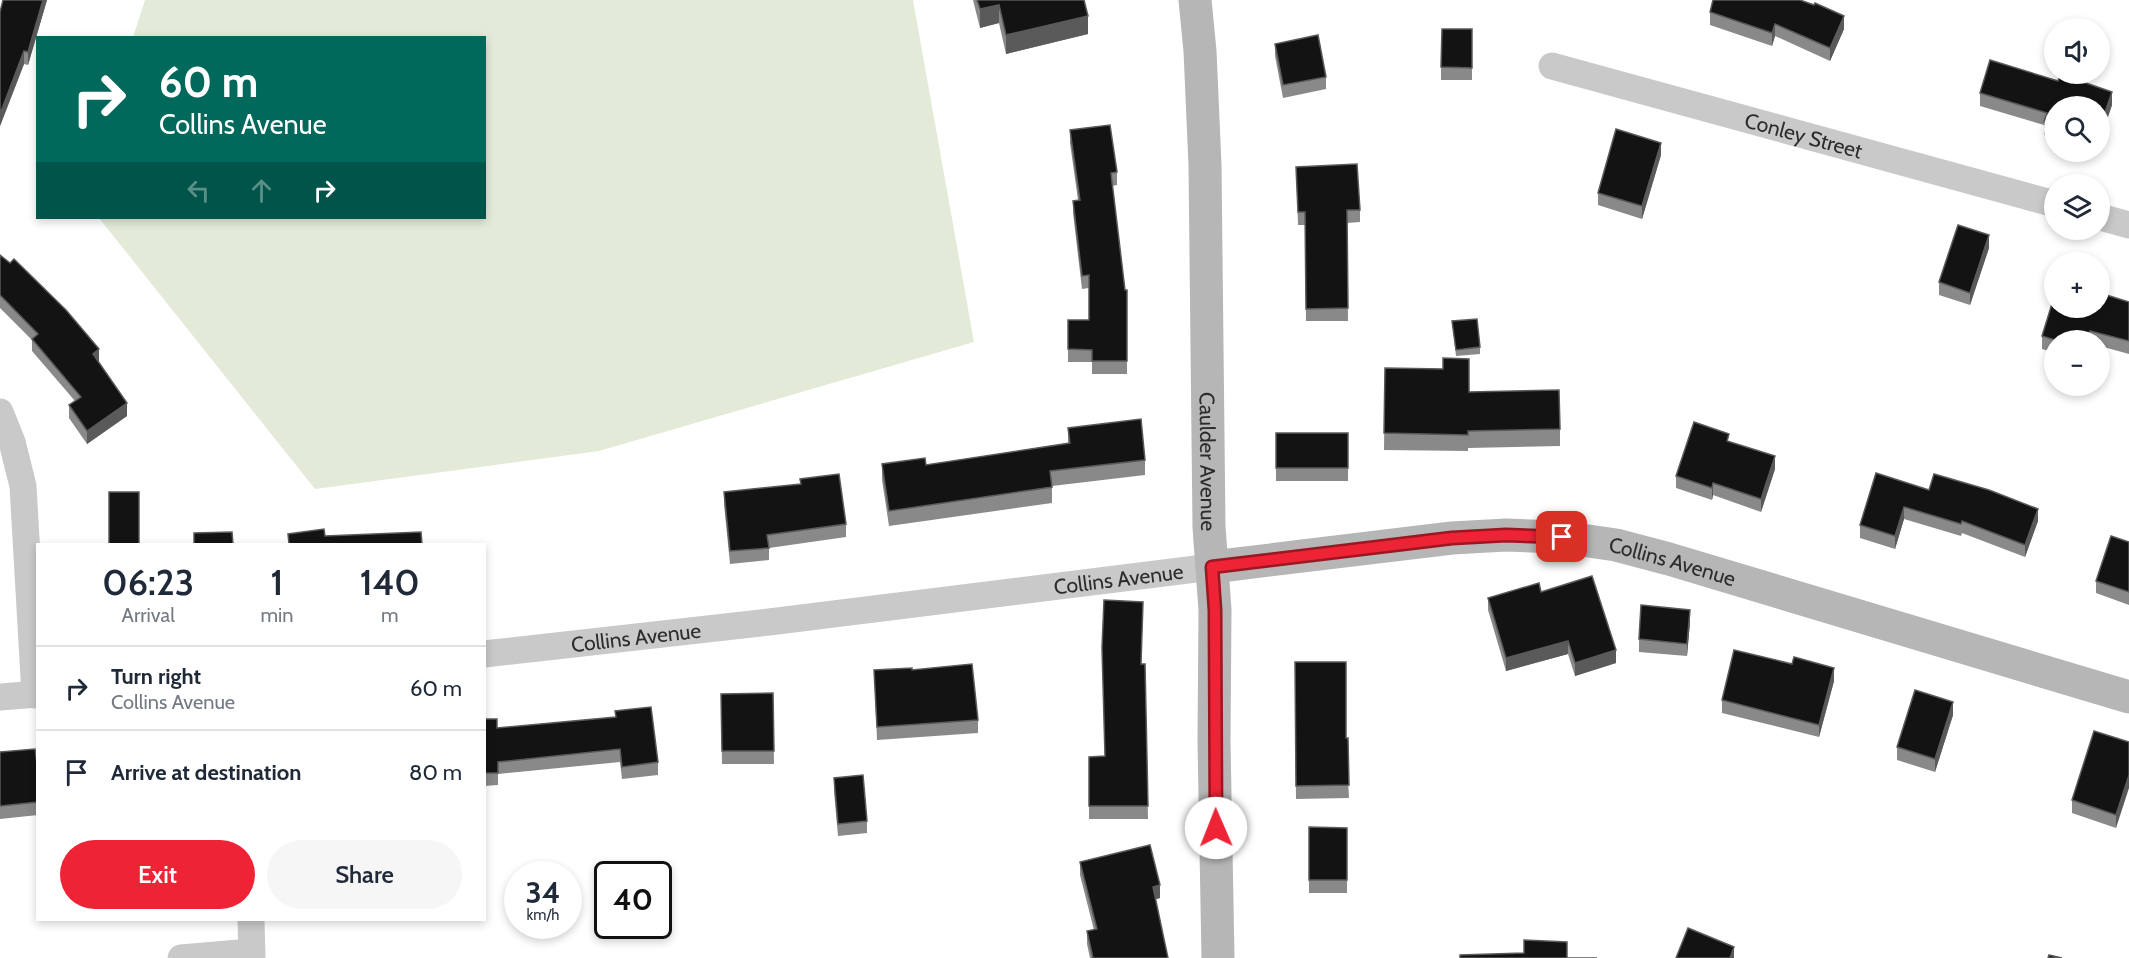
<!DOCTYPE html>
<html lang="en">
<head>
<meta charset="utf-8">
<style>
  :root { --surface:#fff; --page:#f6f6f7; --text:#1f2937; --muted:#747a83; --line:#e0e1e3; --accent:#ee2335 }
  body { margin:0; font-family:Cabin,sans-serif; background:var(--page); color:var(--text); height:100vh; display:flex; flex-direction:column; font-size:22px; white-space:nowrap }
  * { box-sizing:border-box; margin:0 }
  p { font-size:20px; color:var(--muted) }
  .icon { flex:none; width:33px; height:33px; fill:none; stroke:currentColor; stroke-width:2; stroke-linecap:round; stroke-linejoin:round }
  .map { position:relative; flex:1; overflow:hidden }
  .details { position:absolute; left:36px; top:543px; width:450px; height:378px; display:flex; flex-direction:column; background:var(--surface); border-radius:0px; box-shadow:0 3px 9px #0003 }
  .details>* { flex:none }
  .top-card { position:absolute; left:36px; top:36px; width:450px; height:183px; border-radius:0px; box-shadow:0 3px 9px #0003; background:#00695c; color:#fff; overflow:hidden }
  .fabs { position:absolute; left:2044px; top:18px; display:grid; gap:12px }
  .fabs a { display:grid; place-items:center; width:66px; height:66px; border-radius:50%; background:var(--surface); box-shadow:0 3px 9px #0003; font-size:30px }
  .speed { position:absolute; left:504px; top:861px; display:flex; gap:12px; font-size:30px; font-weight:700; text-align:center }
  .speed>* { display:grid; place-content:center; width:78px; height:78px; border-radius:50%; background:var(--surface); box-shadow:0 3px 9px #0003; line-height:1 }
  .speed small { font-size:15px; font-weight:400 }
  .speed .limit { border:3px solid #111; border-radius:9px; background:#fff; color:#111 }
  .pin { position:absolute; display:grid; place-items:center; width:51px; height:51px; color:#fff; margin:-26px; border-radius:12px; box-shadow:0 3px 9px #0006 }
  .me { position:absolute; width:66px; margin:-33px; rotate:359deg; stroke-linejoin:round; filter:drop-shadow(0 0 4px #0008) }
  .turn { display:flex; align-items:center; gap:21px; height:126px; padding:0 24px; font-size:27px }
  .turn .icon { width:78px; height:78px; stroke-width:2.5 }
  .turn b { display:block; font-size:42px; line-height:51px }
  .lanes { display:flex; align-items:center; height:57px; padding:0 24px; background:#0003; justify-content:center; gap:30px; direction:ltr }
  .lanes .off { opacity:.35 }
  .eta { display:flex; justify-content:space-evenly; align-items:center; height:102px; text-align:center }
  .eta b { font-size:36px; font-weight:600; line-height:42px }
  .cta { display:flex; gap:12px; margin-top:auto; padding:12px 24px }
  .cta a { flex:1; height:69px; border-radius:36px; background:var(--accent); color:#fff; font-size:24px; font-weight:600; line-height:69px; text-align:center }
  .cta a+a { background:var(--page); color:var(--text) }
  ul { padding:0; list-style:none }
  li { display:flex; align-items:center; gap:18px; height:84px; padding:0 24px; border-top:2px solid var(--line) }
  li div { flex:1 }
  li b { display:block; font-size:22px }
  li em { font-style:normal }
  .map>svg:first-child { display:block }
  .green { fill:#e3ebd8 }
  .lines { fill:none; stroke-linecap:round; stroke-linejoin:round }
  .street { stroke:#c9c9c9; stroke-width:27 }
  .secondary { stroke:#b6b6b6; stroke-width:33 }
  .wall { fill:#898989 }
  .shaded-wall { fill:#5a5a5a }
  .building { fill:#131313; stroke:#5a5a5a; stroke-width:1.5 }
  .route-casing { stroke:#9b1722; stroke-width:15 }
  .route { stroke:#ee2335; stroke-width:10 }
  .labels { text-anchor:middle; dominant-baseline:central; stroke-width:6; stroke-linejoin:round; paint-order:stroke }
  .street-label { font-size:21px; fill:#2c2c2c; stroke:#fff }
</style>
</head>
<body>
<div class="map">
<svg width="2129" height="958" viewBox="0 0 2129 958">
  <rect width="100%" height="100%" fill="#fff"/>
  <polygon class="green" points="145,0 913,0 974,342 599,451 315,489 99,218 484,218 484,38 133,37"/>
  <g class="lines">
    <g class="street">
      <path id="s1" d="M 1552,66 L 2055,204"/>
      <polyline points="2100,217 2129,225"/>
      <polyline points="0,412 12,442 23,486 35,695"/>
      <path id="s2" d="M 484,654 L 769,622 L 1212,567"/>
      <polyline points="0,697 38,694"/>
      <polyline points="251,920 252,958"/>
      <polyline points="181,958 251,952"/>
    </g>
    <g class="secondary">
      <path id="s3" d="M 1195,0 L 1200,51 L 1205,165 L 1209,527 L 1215,610 L 1214,741 L 1218,958"/>
      <path id="s4" d="M 1212,567 L 1452,538 L 1506,535 L 1561,537 L 1616,545 L 1669,559 L 2129,697"/>
    </g>
  </g>
  <g class="wall">
    <polygon points="3,0 47,0 28,65 24,64 0,126 0,12"/>
    <polygon points="973,0 1084,0 1088,34 1006,54 999,23 980,28"/>
    <polygon points="1710,12 1844,29 1830,61 1775,36 1772,46 1710,25"/>
    <polygon points="1472,29 1472,80 1441,80 1441,67"/>
    <polygon points="1275,44 1326,77 1326,89 1283,98 1275,56"/>
    <polygon points="1980,93 2112,105 2100,140 2100,106 2055,106 2055,139 2044,135 2044,125 1980,106"/>
    <polygon points="1070,130 1117,172 1117,185 1112,186 1125,290 1127,290 1127,374 1092,374 1092,362 1068,362 1068,320 1089,320 1089,288 1082,289 1073,213 1073,201 1078,200 1070,143"/>
    <polygon points="1661,155 1642,219 1598,205 1598,193"/>
    <polygon points="1296,167 1360,210 1360,222 1347,223 1348,321 1306,321 1305,225 1298,225"/>
    <polygon points="1989,248 1970,305 1939,295 1939,282"/>
    <polygon points="0,255 99,361 98,362 127,416 87,444 69,418 69,405 75,401 32,351 32,340 0,308"/>
    <polygon points="2129,302 2129,354 2100,346 2100,340 2055,340 2055,353 2042,349 2042,336"/>
    <polygon points="1452,321 1480,347 1480,354 1456,356"/>
    <polygon points="1385,368 1469,392 1560,429 1560,446 1468,448 1468,451 1384,450"/>
    <polygon points="1068,428 1145,460 1145,475 1052,486 1052,503 889,526 882,480 882,464 926,465 1068,443"/>
    <rect x="1276" y="433" width="72" height="48"/>
    <polygon points="1729,442 1775,469 1761,512 1713,495 1712,500 1676,488 1676,476"/>
    <polygon points="800,479 846,524 846,537 769,548 769,560 730,564 724,504 724,492 800,484"/>
    <polygon points="1929,490 2038,521 2025,557 1962,533 1961,536 1904,519 1895,549 1860,538 1860,525"/>
    <polygon points="2129,542 2129,605 2096,593 2096,581"/>
    <polygon points="1541,592 1616,663 1575,676 1568,654 1506,671 1488,610 1488,598"/>
    <polygon points="1690,622 1687,656 1639,652 1639,639"/>
    <polygon points="1295,662 1346,738 1349,798 1296,799"/>
    <polygon points="1141,664 1145,664 1148,819 1089,819 1089,757 1105,756"/>
    <polygon points="874,670 912,670 978,720 978,733 877,740"/>
    <polygon points="1834,681 1819,737 1722,713 1722,700"/>
    <polygon points="773,693 774,764 722,764 721,694"/>
    <polygon points="615,711 658,762 658,775 622,779 620,762 498,774 498,785 484,786 484,719 497,728 615,717"/>
    <polygon points="1953,715 1935,772 1897,760 1897,747"/>
    <polygon points="2129,742 2116,828 2072,813 2072,800"/>
    <polygon points="0,752 38,772 38,815 0,819"/>
    <polygon points="834,778 867,821 867,833 838,836 834,791"/>
    <polygon points="1309,827 1347,828 1347,893 1309,893"/>
    <polygon points="1080,862 1160,898 1155,899 1168,958 1090,958 1087,944 1087,931 1094,930 1080,875"/>
  </g>
  <g class="shaded-wall">
    <polygon points="43,0 47,0 28,65 28,52"/>
    <polygon points="999,5 999,23 980,28 980,9"/>
    <polygon points="1088,16 1088,34 1006,54 1006,35"/>
    <polygon points="1844,16 1844,29 1830,61 1830,48"/>
    <polygon points="1775,24 1775,36 1772,46 1772,33"/>
    <polygon points="24,51 24,64 0,126 0,114"/>
    <polygon points="2112,92 2112,105 2100,140 2100,127"/>
    <polygon points="1661,143 1661,155 1642,219 1642,206"/>
    <polygon points="1989,235 1989,248 1970,305 1970,293"/>
    <polygon points="2090,331 2090,340 2087,340"/>
    <polygon points="99,349 99,361 93,367 93,354"/>
    <polygon points="127,403 127,416 87,444 87,431"/>
    <polygon points="1775,456 1775,469 1761,512 1761,499"/>
    <polygon points="1713,483 1713,495 1712,500 1712,488"/>
    <polygon points="1904,507 1904,519 1895,549 1895,536"/>
    <polygon points="2038,509 2038,521 2025,557 2025,545"/>
    <polygon points="1690,610 1690,622 1687,656 1687,644"/>
    <polygon points="1568,641 1568,654 1506,671 1506,658"/>
    <polygon points="1616,650 1616,663 1575,676 1575,663"/>
    <polygon points="1834,668 1834,681 1819,737 1819,725"/>
    <polygon points="1953,702 1953,715 1935,772 1935,759"/>
    <polygon points="2129,775 2129,788 2116,828 2116,815"/>
    <polygon points="1160,885 1160,898 1153,900 1153,887"/>
    <polygon points="1734,947 1734,958 1730,958"/>
  </g>
  <g class="building">
    <polygon points="3,0 43,0 28,52 24,51 0,114 0,12"/>
    <polygon points="977,0 1084,0 1088,16 1006,35 999,5 980,9"/>
    <polygon points="1713,0 1800,0 1814,5 1815,3 1844,16 1830,48 1775,24 1772,33 1710,12"/>
    <polygon points="1442,29 1472,29 1472,68 1441,67"/>
    <polygon points="1318,35 1326,77 1283,85 1275,44"/>
    <polygon points="1990,60 2058,81 2060,74 2112,92 2100,127 2100,106 2055,106 2055,126 2044,122 2047,113 1980,93"/>
    <polygon points="1110,125 1117,172 1111,173 1125,290 1127,290 1127,361 1092,361 1092,350 1068,349 1068,320 1089,320 1089,275 1082,276 1073,201 1080,200 1070,130"/>
    <polygon points="1616,129 1661,143 1642,206 1598,193"/>
    <polygon points="1357,164 1360,210 1347,210 1348,308 1306,309 1305,212 1298,212 1296,167"/>
    <polygon points="1958,225 1989,235 1970,293 1939,282"/>
    <polygon points="0,255 10,263 14,259 66,310 99,349 93,354 127,403 87,431 69,405 81,397 32,339 38,334 0,295"/>
    <polygon points="2100,293 2129,302 2129,341 2090,331 2087,340 2055,340 2042,336 2055,294 2055,308 2100,308"/>
    <polygon points="1477,319 1480,347 1456,350 1452,321"/>
    <polygon points="1443,358 1469,359 1469,392 1559,390 1560,429 1468,431 1468,435 1384,433 1385,368 1443,369"/>
    <polygon points="1141,419 1145,460 1050,471 1052,487 889,511 882,464 925,458 926,465 1070,443 1068,428"/>
    <polygon points="1694,422 1729,434 1727,441 1775,456 1761,499 1713,483 1712,488 1676,476"/>
    <rect x="1276" y="433" width="72" height="35"/>
    <polygon points="1876,473 1929,490 1934,474 1989,490 2038,509 2025,545 1962,521 1961,524 1904,507 1895,536 1860,525"/>
    <polygon points="839,474 846,524 767,535 769,548 730,551 724,492 801,484 800,479"/>
    <rect x="109" y="492" width="30" height="52"/>
    <polygon points="324,529 325,536 421,532 422,544 289,544 288,534"/>
    <polygon points="232,532 233,544 194,544 194,533"/>
    <polygon points="2111,536 2129,542 2129,592 2096,581"/>
    <polygon points="1592,576 1616,650 1575,663 1568,641 1506,658 1488,598 1539,583 1541,592"/>
    <polygon points="1104,600 1143,602 1141,664 1145,664 1148,806 1089,806 1089,757 1105,756 1102,648"/>
    <polygon points="1641,605 1690,610 1687,644 1639,639"/>
    <polygon points="1734,650 1792,664 1794,657 1834,668 1819,725 1722,700"/>
    <polygon points="1295,662 1346,662 1346,738 1348,738 1349,785 1296,786"/>
    <polygon points="972,664 978,720 877,727 874,670 912,668 912,670"/>
    <polygon points="1915,690 1953,702 1935,759 1897,747"/>
    <polygon points="773,693 774,751 722,751 721,694"/>
    <polygon points="651,707 658,762 622,767 620,749 498,762 498,773 484,773 484,719 497,719 497,728 616,717 615,711"/>
    <polygon points="2094,731 2129,742 2129,775 2116,815 2072,800"/>
    <polygon points="35,749 38,772 38,802 0,806 0,752"/>
    <polygon points="863,775 867,821 838,824 834,778"/>
    <polygon points="1309,827 1347,828 1347,880 1309,880"/>
    <polygon points="1150,845 1160,885 1153,887 1168,958 1093,958 1087,931 1097,929 1080,862"/>
    <polygon points="1688,928 1734,947 1730,958 1676,958"/>
    <polygon points="1524,940 1567,942 1567,958 1597,958 1460,958 1460,955 1524,953"/>
    <polygon points="2049,955 2062,958 2048,958"/>
  </g>
  <g class="lines">
    <defs>
      <polyline id="route" points="1216,828 1215,610 1212,567 1452,538 1506,535 1562,537"/>
    </defs>
    <use href="#route" class="route-casing"/>
    <use href="#route" class="route"/>
  </g>
  <g class="labels">
    <g class="street-label">
      <text stroke="none"><textPath href="#s1" startOffset="261">Conley Street</textPath></text>
      <text stroke="none"><textPath href="#s3" startOffset="462">Caulder Avenue</textPath></text>
      <text stroke="none"><textPath href="#s4" startOffset="465">Collins Avenue</textPath></text>
      <text stroke="none"><textPath href="#s2" startOffset="639">Collins Avenue</textPath></text>
      <text stroke="none"><textPath href="#s2" startOffset="153">Collins Avenue</textPath></text>
    </g>
  </g>
</svg>
<div class="fabs">
<a><svg class="icon" aria-label="sound" viewBox="0 0 24 24"><path d="M4 9h4l5-4v14l-5-4H4zM17 9q2 3 0 6"/></svg></a>
<a><svg class="icon" aria-label="search" viewBox="0 0 24 24"><circle cx="10" cy="10" r="6"/><path d="M15 15l6 6"/></svg></a>
<a><svg class="icon" aria-label="layers" viewBox="0 0 24 24"><path d="M12 4l9 5-9 5-9-5zM3 14l9 5 9-5"/></svg></a>
<a>+</a>
<a>−</a>
</div>
<div class="speed"><div>34<small>km/h</small></div><div class="limit">40</div></div>
<div class="pin" style="left:1562px;top:537px;background:#d93025"><svg class="icon" aria-label="arrive" viewBox="0 0 24 24"><path d="M6 21V4h12l-3 4 3 4H6"/></svg></div>
<svg class="me" style="left:1216px;top:828px" viewBox="-20 -20 40 40"><circle r="19" fill="#fff"/><path d="M0-13L10 11 0 6-10 11z" fill="#ee2335"/></svg>
<div class="top-card">
<div class="turn"><svg class="icon" aria-label="right" viewBox="0 0 24 24"><path d="M7 20v-9h11M14 6l5 5-5 5"/></svg><div><b>60 m</b>Collins Avenue</div></div>
<div class="lanes"><svg class="icon off" aria-label="left" viewBox="0 0 24 24"><path d="M17 20v-9H6M10 6l-5 5 5 5"/></svg><svg class="icon off" aria-label="ahead" viewBox="0 0 24 24"><path d="M12 20V5M6 11l6-6 6 6"/></svg><svg class="icon" aria-label="right" viewBox="0 0 24 24"><path d="M7 20v-9h11M14 6l5 5-5 5"/></svg></div>
</div>
<section class="details">
<div class="eta">
<div><b>06:23</b><p>Arrival</p></div>
<div><b>1</b><p>min</p></div>
<div><b>140</b><p>m</p></div>
</div>
<ul>
<li><svg class="icon" aria-label="right" viewBox="0 0 24 24"><path d="M7 20v-9h11M14 6l5 5-5 5"/></svg><div><b>Turn right</b><p>Collins Avenue</p></div><em>60 m</em></li>
<li><svg class="icon" aria-label="arrive" viewBox="0 0 24 24"><path d="M6 21V4h12l-3 4 3 4H6"/></svg><div><b>Arrive at destination</b></div><em>80 m</em></li>
</ul>
<div class="cta"><a>Exit</a><a>Share</a></div>
</section>
</div>
</body>
</html>
